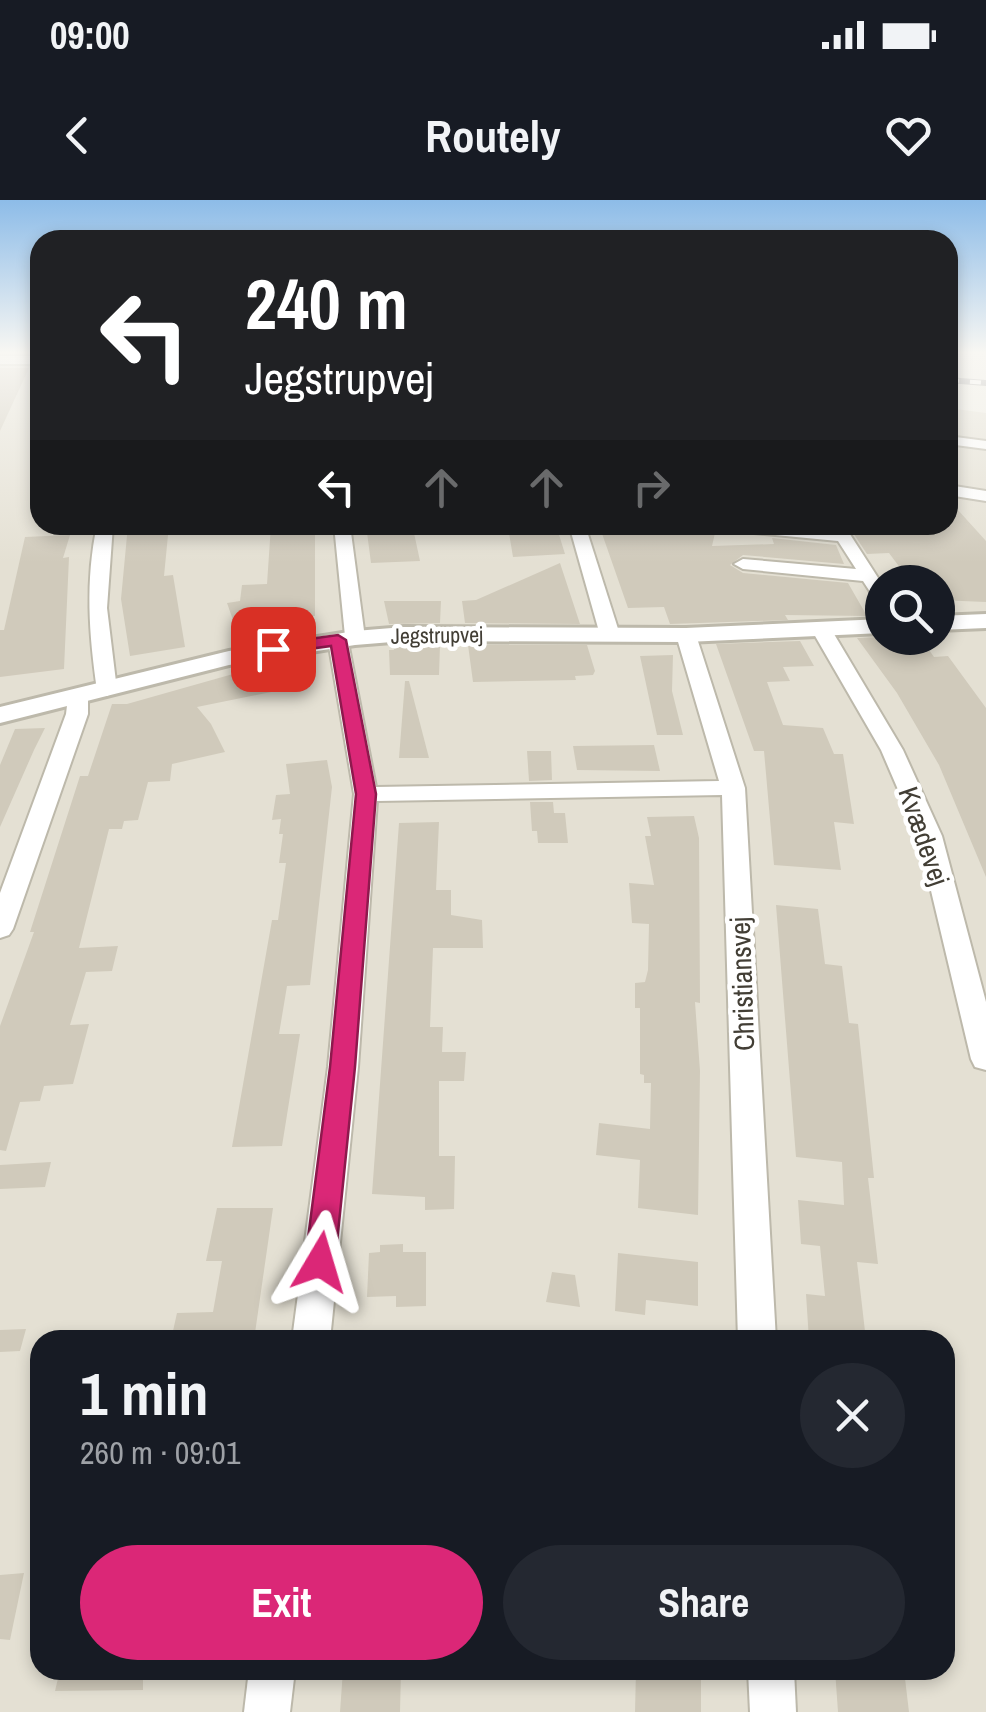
<!DOCTYPE html>
<html lang="en">
<head>
<meta charset="utf-8">
<style>
  :root { --surface:#171b24; --page:#242831; --text:#f1f3f6; --muted:#9ea1a6; --accent:#db2777 }
  body { margin:0; font-family:"Archivo Narrow",sans-serif; background:var(--page); color:var(--text); height:100vh; display:flex; flex-direction:column; font-size:38px; white-space:nowrap }
  * { box-sizing:border-box; margin:0 }
  p { font-size:32px; color:var(--muted) }
  .icon { flex:none; width:55px; height:55px; fill:none; stroke:currentColor; stroke-width:2; stroke-linecap:round; stroke-linejoin:round }
  .map { position:relative; flex:1; overflow:hidden }
  .side { position:absolute; left:30px; top:1130px; width:925px; height:350px; display:flex; flex-direction:column; background:var(--surface); border-radius:30px; box-shadow:0 5px 15px #0003 }
  .side>* { flex:none }
  .guide { position:absolute; left:30px; top:30px; width:928px; height:305px; border-radius:30px; box-shadow:0 5px 15px #0003; background:#202124; color:#fff; overflow:hidden }
  .controls { position:absolute; left:865px; top:365px; display:grid; gap:20px }
  .controls a { display:grid; place-items:center; width:90px; height:90px; border-radius:50%; background:var(--surface); box-shadow:0 5px 15px #0003; font-size:50px }
  .pin { position:absolute; display:grid; place-items:center; width:85px; height:85px; color:#fff; margin:-42px; border-radius:20px; box-shadow:0 5px 15px #0006 }
  .me { position:absolute; width:110px; margin:-55px; rotate:7deg; stroke-linejoin:round; filter:drop-shadow(0 0 8px #0008) }
  .turn { display:flex; align-items:center; gap:35px; height:210px; padding:0 50px; font-size:45px }
  .turn .icon { width:130px; height:130px; stroke-width:2.5 }
  .turn b { display:block; font-size:70px; line-height:85px }
  .lanes { display:flex; align-items:center; height:95px; padding:0 50px; background:#0003; justify-content:center; gap:50px; direction:ltr }
  .lanes .off { opacity:.35 }
  .round { display:grid; place-items:center; flex:none; width:105px; height:105px; border-radius:52px; background:var(--page) }
  .head { display:flex; align-items:center; justify-content:space-between; height:170px; padding:0 50px }
  h1 { font-size:60px; font-weight:700; line-height:75px }
  .cta { display:flex; gap:20px; margin-top:auto; padding:20px 50px }
  .cta a { flex:1; height:115px; border-radius:60px; background:var(--accent); color:#fff; font-size:40px; font-weight:700; line-height:115px; text-align:center }
  .cta a+a { background:var(--page); color:var(--text) }
  .status { display:flex; justify-content:space-between; align-items:center; height:70px; padding:0 50px; background:var(--surface); direction:ltr }
  .status svg { height:28px; fill:currentColor }
  header { display:flex; justify-content:space-between; align-items:center; height:130px; padding:0 50px; background:var(--surface); font-size:45px; font-weight:700 }
  .map>svg:first-child { display:block }
  .residential { fill:#e4e0d3; fill-rule:evenodd }
  .building { fill:#d0cabb }
  .lines { fill:none; stroke-linecap:round; stroke-linejoin:round }
  .minor-casing { stroke:#bdb9ab; stroke-width:4 }
  .tertiary-casing { stroke:#bdb9ab; stroke-width:6 }
  .minor { fill:#fff; fill-rule:evenodd }
  .tertiary { fill:#fff; fill-rule:evenodd }
  .rail-casing { stroke:#939393; stroke-width:6 }
  .rail { stroke:#fff; stroke-width:4; stroke-dasharray:11; stroke-linecap:butt }
  .route { fill:#db2777; stroke:#8e194d; stroke-width:2.5 }
  .labels { text-anchor:middle; dominant-baseline:central; stroke-width:9; stroke-linejoin:round; paint-order:stroke }
  .far-street-label { font-size:22px; fill:#423e35; stroke:#fff }
  .street-label { font-size:28px; fill:#423e35; stroke:#fff }
</style>
</head>
<body>
<div class="status"><b>09:00</b><svg viewBox="0 0 49 12"><path d="M0 12V9h3v3zM5 12V6h3v6zM10 12V3h3v9zM15 12V0h3v12zM26 1h20v11H26zM47 4h2v5h-2z"/></svg></div>
<header><svg class="icon" aria-label="back" viewBox="0 0 24 24"><path d="M15 5l-7 7 7 7"/></svg>Routely<svg class="icon" aria-label="heart" viewBox="0 0 24 24"><path d="M12 20l-8-8c-3-5 5-10 8-4 3-6 11-1 8 4z"/></svg></header>
<div class="map">
<svg width="986" height="1512" viewBox="0 0 986 1512">
  <rect width="100%" height="100%" fill="#f0eee5"/>
  <path class="residential" d="M 0,157 L 40,158 L 40,325 L 948,325 L 948,208 L 986,213 L 986,1512 L 0,1512 ZM 882,382 L 938,382 L 938,438 L 882,438 ZM 40,1140 L 945,1140 L 945,1470 L 40,1470 Z"/>
  <g class="building">
    <polygon points="0,168 29,168 0,231"/>
    <polygon points="948,299 986,341 986,402 938,400 938,380 910,381 889,353 867,354 848,325 948,325"/>
    <polygon points="128,325 169,325 164,376 173,375 185,447 130,456 121,399"/>
    <polygon points="271,325 315,325 315,416 268,419 272,432 239,437 227,403 240,401 242,385 267,384"/>
    <polygon points="366,325 406,325 407,333 414,333 420,361 371,363"/>
    <polygon points="517,325 556,325 565,354 513,357 509,333 519,333"/>
    <polygon points="599,325 645,325 648,334 715,333 712,346 774,344 772,338 836,345 844,364 743,355 730,365 743,373 848,383 867,416 785,415 788,420 670,424 664,407 628,408"/>
    <polygon points="70,335 63,358 69,357 64,469 0,477 0,430 4,430 25,337"/>
    <polygon points="560,363 580,424 465,423 462,401 476,400"/>
    <polygon points="384,401 441,401 440,423 389,424"/>
    <polygon points="879,437 882,442 914,441 922,451 929,450 934,457 948,456 986,508 986,677 939,565 897,493 857,438"/>
    <polygon points="800,441 814,466 783,467 790,481 767,482 783,525 823,528 834,554 843,554 854,624 834,622 841,670 774,665 764,551 754,551 716,444"/>
    <polygon points="440,445 439,475 390,475 389,450 394,450 393,446"/>
    <polygon points="468,445 587,445 595,471 593,475 575,476 576,480 473,482"/>
    <polygon points="673,455 672,491 683,535 657,535 640,456"/>
    <polygon points="282,460 291,488 197,507 211,524 225,552 172,564 170,581 148,582 138,620 124,621 122,629 109,629 79,748 118,746 112,771 86,772 70,825 89,824 73,884 44,886 40,901 20,902 6,951 0,950 0,826 34,732 30,732 80,576 88,576 112,504 127,504"/>
    <polygon points="405,481 409,481 429,558 399,558"/>
    <polygon points="45,528 34,550 0,627 0,565 15,529"/>
    <polygon points="654,545 660,571 577,570 573,546"/>
    <polygon points="527,551 551,551 552,580 529,581"/>
    <polygon points="327,560 332,587 310,785 287,786 279,834 300,834 282,946 232,947 272,720 278,720 286,663 279,663 283,634 279,634 281,619 272,620 276,595 290,594 286,564"/>
    <polygon points="530,602 553,602 554,613 565,613 568,643 538,643 537,631 532,631"/>
    <polygon points="694,616 699,638 700,803 695,802 700,871 698,1015 638,1008 640,960 596,955 599,923 650,929 651,883 644,883 644,875 640,874 640,808 635,808 635,783 645,782 648,770 649,724 632,723 629,683 654,685 645,636 651,636 647,617"/>
    <polygon points="439,622 436,690 451,690 451,715 482,720 483,748 433,748 430,827 443,827 442,852 466,852 464,881 439,881 439,956 455,956 454,1009 425,1010 425,997 372,994 399,623"/>
    <polygon points="776,705 818,709 825,764 842,766 849,823 858,824 874,978 868,978 878,1064 857,1062 866,1140 809,1140 806,1094 825,1096 820,1046 801,1044 798,1000 844,1005 842,962 796,957"/>
    <polygon points="51,962 45,987 0,989 0,965"/>
    <polygon points="217,1008 273,1008 254,1140 171,1140 177,1113 213,1112 222,1061 206,1061"/>
    <polygon points="403,1044 403,1052 426,1052 426,1106 396,1107 396,1096 367,1097 369,1053 380,1052 380,1045"/>
    <polygon points="618,1053 698,1062 698,1106 646,1100 645,1115 615,1111"/>
    <polygon points="552,1072 575,1075 580,1107 546,1102"/>
    <polygon points="26,1129 20,1151 0,1152 0,1130"/>
    <polygon points="24,1373 10,1440 0,1439 0,1375"/>
    <polygon points="60,1470 143,1470 143,1490 55,1491"/>
    <polygon points="343,1470 401,1470 400,1512 340,1512"/>
    <polygon points="636,1470 701,1472 701,1512 635,1512"/>
    <polygon points="835,1470 904,1470 909,1512 838,1512"/>
  </g>
  <g class="lines">
    <defs>
      <g id="minor">
        <rect x="0" y="156" width="40" height="8"/>
        <polygon points="948,236 986,241 986,249 948,244"/>
        <polygon points="948,285 986,291 986,301 948,295"/>
        <path d="M 97,325 L 113,325 L 107,408 L 117,490 L 107,496 L 97,490 C 89,434 85,381 97,325 Z"/>
        <polygon points="334,325 350,325 365,438 362,442 348,442 376,587 719,581 676,435 686,429 696,435 745,588 776,1140 738,1140 722,595 377,601 358,867 330,1140 292,1140 328,867 354,594 328,440 338,434 345,436"/>
        <polygon points="569,325 585,325 620,435 617,439 610,441 600,435"/>
        <polygon points="714,325 831,330 828,325 844,325 882,384 882,402 876,401 863,381 743,369 734,364 743,359 856,369 838,341 722,330"/>
        <polygon points="821,423 831,429 903,550 942,636 986,802 986,870 975,867 971,859 918,636 881,550 811,429"/>
        <polygon points="78,491 88,497 88,514 13,729 9,735 0,738 0,693 66,514 68,497"/>
        <polygon points="249,1470 295,1470 290,1512 244,1512"/>
        <polygon points="748,1470 794,1470 796,1512 750,1512"/>
      </g>
      <g id="tertiary">
        <polygon points="986,414 986,428 938,430 938,416"/>
        <polygon points="882,419 882,433 686,442 404,441 355,445 229,465 0,523 0,507 229,451 355,431 404,427 686,428"/>
      </g>
    </defs>
    <use href="#minor" class="minor-casing"/>
    <use href="#tertiary" class="tertiary-casing"/>
    <use href="#minor" class="minor"/>
    <use href="#tertiary" class="tertiary"/>
    <defs>
      <polyline id="rail" points="948,180 986,183"/>
    </defs>
    <use href="#rail" class="rail-casing"/>
    <use href="#rail" class="rail"/>
  </g>
  <linearGradient id="sky" x2="0" y2="1"><stop stop-color="#8dbce8"/><stop offset="0.42" stop-color="#f8f7f3"/><stop offset="1" stop-color="#f8f7f3" stop-opacity="0"/></linearGradient>
  <rect width="986" height="363" fill="url(#sky)"/>
  <polygon class="route" points="338,435 346,440 376,594 355,867 335,1062 330,1071 320,1075 310,1071 305,1062 330,867 356,594 331,446 273,454 265,449 273,444"/>
  <g class="labels">
    <g class="far-street-label">
      <text transform="translate(437 435) rotate(-1)">Jegstrupvej</text>
    </g>
    <g class="street-label">
      <text transform="translate(924 636) rotate(71)">Kvædevej</text>
      <text transform="translate(742 784) rotate(-92)">Christiansvej</text>
    </g>
  </g>
</svg>
<div class="controls">
<a><svg class="icon" aria-label="search" viewBox="0 0 24 24"><circle cx="10" cy="10" r="6"/><path d="M15 15l6 6"/></svg></a>
</div>
<div class="pin" style="left:273px;top:449px;background:#d93025"><svg class="icon" aria-label="arrive" viewBox="0 0 24 24"><path d="M6 21V4h12l-3 4 3 4H6"/></svg></div>
<svg class="me" style="left:320px;top:1062px" viewBox="-20 -20 40 40"><path d="M0-17L14 15 0 8-14 15z" fill="#db2777" stroke="#fff" stroke-width="4"/></svg>
<div class="guide">
<div class="turn"><svg class="icon" aria-label="left" viewBox="0 0 24 24"><path d="M17 20v-9H6M10 6l-5 5 5 5"/></svg><div><b>240 m</b>Jegstrupvej</div></div>
<div class="lanes"><svg class="icon" aria-label="left" viewBox="0 0 24 24"><path d="M17 20v-9H6M10 6l-5 5 5 5"/></svg><svg class="icon off" aria-label="ahead" viewBox="0 0 24 24"><path d="M12 20V5M6 11l6-6 6 6"/></svg><svg class="icon off" aria-label="ahead" viewBox="0 0 24 24"><path d="M12 20V5M6 11l6-6 6 6"/></svg><svg class="icon off" aria-label="right" viewBox="0 0 24 24"><path d="M7 20v-9h11M14 6l5 5-5 5"/></svg></div>
</div>
<section class="side">
<div class="head"><div><h1>1 min</h1><p>260 m · 09:01</p></div><a class="round"><svg class="icon" aria-label="close" viewBox="0 0 24 24"><path d="M6 6l12 12M18 6L6 18"/></svg></a></div>
<div class="cta"><a>Exit</a><a>Share</a></div>
</section>
</div>
</body>
</html>
